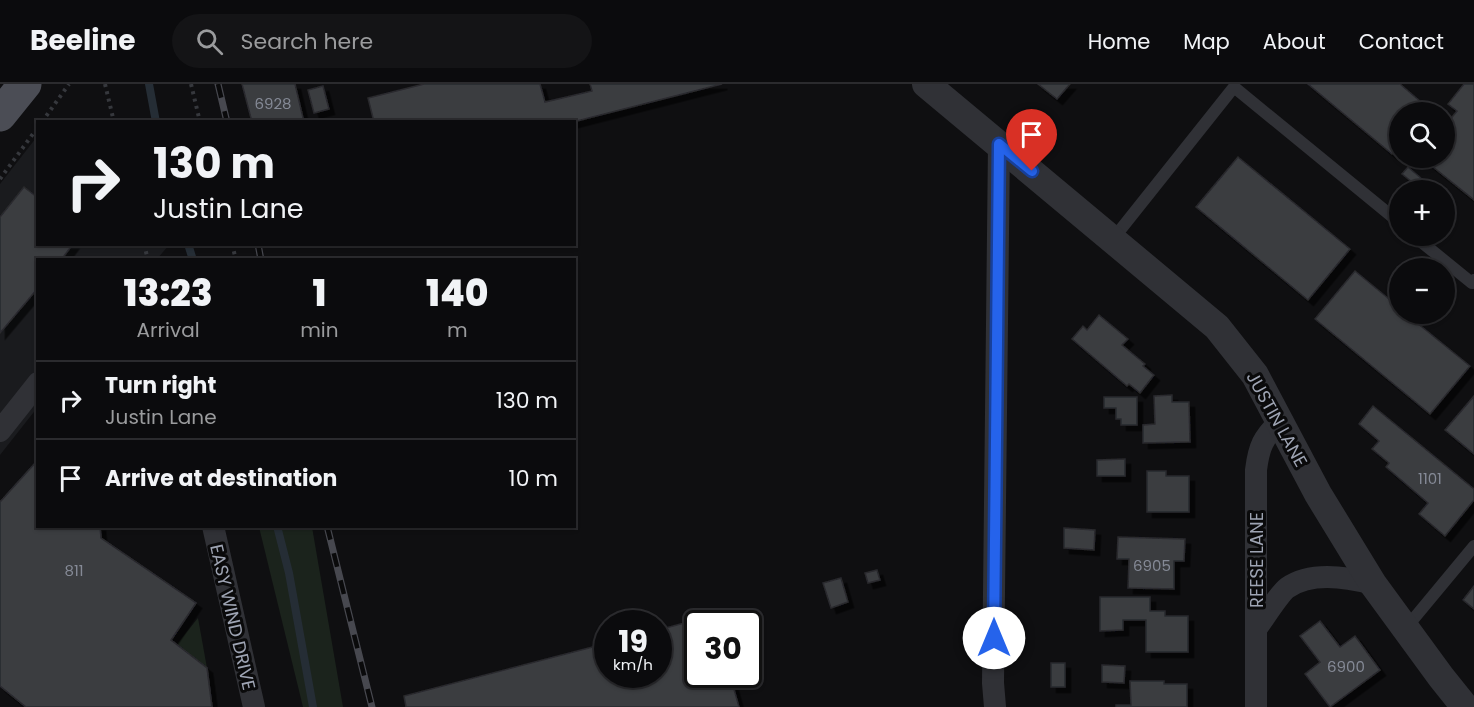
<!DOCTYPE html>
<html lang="en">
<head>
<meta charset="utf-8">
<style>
  :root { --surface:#0b0b0d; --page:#141416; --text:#f1f3f6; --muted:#9a9b9d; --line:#2b2b2e }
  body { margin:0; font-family:Poppins,sans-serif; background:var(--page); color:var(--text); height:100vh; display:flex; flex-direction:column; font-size:22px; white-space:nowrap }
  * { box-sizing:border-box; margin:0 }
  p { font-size:20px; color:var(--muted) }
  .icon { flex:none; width:33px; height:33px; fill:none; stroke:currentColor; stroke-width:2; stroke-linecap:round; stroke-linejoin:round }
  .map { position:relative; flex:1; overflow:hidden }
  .panel { position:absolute; left:36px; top:174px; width:540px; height:270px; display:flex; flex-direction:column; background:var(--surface); border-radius:0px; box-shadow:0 2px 4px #0004,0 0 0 2px var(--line) }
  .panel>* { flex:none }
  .banner { position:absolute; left:36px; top:36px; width:540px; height:126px; border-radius:0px; box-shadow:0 2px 4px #0004,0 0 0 2px var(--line); background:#0b0b0d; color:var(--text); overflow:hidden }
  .controls { position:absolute; left:1389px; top:18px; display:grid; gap:12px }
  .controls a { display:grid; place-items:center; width:66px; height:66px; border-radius:50%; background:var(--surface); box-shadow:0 2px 4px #0004,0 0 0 2px var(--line); font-size:30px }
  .speed { position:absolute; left:594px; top:526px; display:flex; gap:12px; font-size:30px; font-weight:700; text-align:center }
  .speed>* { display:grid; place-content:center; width:78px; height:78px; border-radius:50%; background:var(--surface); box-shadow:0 2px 4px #0004,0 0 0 2px var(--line); line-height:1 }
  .speed small { font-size:15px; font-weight:400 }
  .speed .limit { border:3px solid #111; border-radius:9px; background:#fff; color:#111 }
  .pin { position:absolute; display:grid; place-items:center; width:51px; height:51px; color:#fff; margin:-62px -26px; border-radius:50% 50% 50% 0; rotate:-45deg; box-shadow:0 0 6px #0007 }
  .pin .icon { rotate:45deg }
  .me { position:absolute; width:66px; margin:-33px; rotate:0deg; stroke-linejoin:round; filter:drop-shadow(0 0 4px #0008) }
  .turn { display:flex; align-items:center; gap:21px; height:126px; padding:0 18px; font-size:27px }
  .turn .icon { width:78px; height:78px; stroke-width:2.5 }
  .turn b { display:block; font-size:42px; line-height:51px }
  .eta { display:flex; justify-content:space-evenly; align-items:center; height:102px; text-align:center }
  .eta b { font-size:36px; font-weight:800; line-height:42px }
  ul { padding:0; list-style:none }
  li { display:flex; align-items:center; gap:18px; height:78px; padding:0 18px; border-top:2px solid var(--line) }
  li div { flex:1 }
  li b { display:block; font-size:22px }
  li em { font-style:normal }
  header { display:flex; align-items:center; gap:36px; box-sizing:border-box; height:84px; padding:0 30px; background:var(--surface); border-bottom:2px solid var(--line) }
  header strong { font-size:28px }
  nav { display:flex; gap:33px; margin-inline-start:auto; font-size:21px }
  .search { width:420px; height:54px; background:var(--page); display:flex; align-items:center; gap:15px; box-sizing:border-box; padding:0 21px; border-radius:33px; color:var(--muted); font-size:22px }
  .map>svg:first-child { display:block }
  .built { fill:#1a1b1e }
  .green { fill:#1b231c }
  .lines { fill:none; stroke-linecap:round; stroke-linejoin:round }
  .stream { stroke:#252d35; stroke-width:8 }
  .building { fill:#3b3c41; stroke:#29292d; stroke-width:1.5; filter:url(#shadow) }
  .path { stroke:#36383d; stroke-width:4; stroke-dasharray:3 4.5; stroke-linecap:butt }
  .service { stroke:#303136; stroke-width:12 }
  .minor { stroke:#303136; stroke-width:22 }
  .tertiary { stroke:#303136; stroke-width:28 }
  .primary { stroke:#4b4d55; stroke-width:33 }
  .rail-casing { stroke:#47484f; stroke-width:7 }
  .rail { stroke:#0a0a0b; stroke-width:4.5; stroke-dasharray:14; stroke-linecap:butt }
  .route-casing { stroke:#184099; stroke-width:15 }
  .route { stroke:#2563eb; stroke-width:10 }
  .labels { text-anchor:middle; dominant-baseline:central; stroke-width:6; stroke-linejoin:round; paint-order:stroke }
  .number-label { font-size:15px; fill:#858a96 }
  .street-label { font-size:18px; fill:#9ea4b3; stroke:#0a0a0b }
</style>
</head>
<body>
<header>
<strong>Beeline</strong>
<div class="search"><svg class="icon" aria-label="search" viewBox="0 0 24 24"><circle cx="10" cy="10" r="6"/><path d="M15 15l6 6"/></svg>Search here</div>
<nav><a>Home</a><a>Map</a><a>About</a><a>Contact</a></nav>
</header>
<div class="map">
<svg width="1474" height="623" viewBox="0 0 1474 623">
  <defs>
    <filter id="shadow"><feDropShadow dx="5.5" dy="5.5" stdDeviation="0" flood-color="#0009"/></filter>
  </defs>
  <rect width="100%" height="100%" fill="#0f0f11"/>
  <polygon class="built" points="36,54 38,160 169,161 157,175 38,176 37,324 0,371 0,100"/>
  <g class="green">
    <polygon points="259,443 312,443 343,623 303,623"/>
    <polygon points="198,534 207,584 177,560"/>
  </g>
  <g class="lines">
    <g class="stream">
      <polyline points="149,0 156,38"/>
      <polyline points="188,160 193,176"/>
      <polyline points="277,442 289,489 313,623"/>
    </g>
  </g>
  <g class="building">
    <polygon points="242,0 295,0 304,38 252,38"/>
    <polygon points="424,0 540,0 545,18 592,7 590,0 722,0 573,38 374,38 368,14"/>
    <polygon points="1038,0 1070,0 1057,15"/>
    <polygon points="1308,0 1400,0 1429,25 1426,28 1400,28 1400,61 1392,70"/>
    <polygon points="1464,0 1474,0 1474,116 1422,74 1444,74 1444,43 1457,27 1448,20"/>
    <polygon points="323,2 329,25 314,29 308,6"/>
    <polygon points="1238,73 1350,165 1308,216 1196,123"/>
    <polygon points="1408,83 1422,95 1417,102 1402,90"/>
    <polygon points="24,103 38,114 38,160 73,160 61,176 38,176 38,204 0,249 0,133"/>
    <polygon points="1355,187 1400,224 1400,230 1406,230 1470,282 1430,330 1315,235"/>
    <polygon points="1099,231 1128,255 1122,261 1145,280 1143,282 1154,291 1140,309 1129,300 1127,302 1072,255 1083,242 1087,246"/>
    <polygon points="1172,311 1172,318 1189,318 1190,358 1143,359 1143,341 1155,340 1154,312"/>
    <polygon points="1474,312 1474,370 1445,346"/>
    <polygon points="1104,313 1137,313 1137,341 1121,341 1121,335 1116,335 1116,324 1104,324"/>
    <polygon points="1373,322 1474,405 1474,416 1445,452 1419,430 1428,419 1386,383 1389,379 1372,365 1379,357 1359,340"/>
    <polygon points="1125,375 1125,392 1097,392 1097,376"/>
    <polygon points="38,376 38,442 100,442 101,454 196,519 171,556 207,584 212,623 26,623 0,602 0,418"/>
    <polygon points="38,376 38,442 100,442 101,454 196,519 171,556 207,584 212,623 26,623 0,602 0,418"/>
    <polygon points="1147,387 1166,387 1166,392 1189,392 1189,428 1147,428"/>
    <polygon points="1064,444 1095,446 1094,466 1064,464"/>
    <polygon points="1118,453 1185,455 1184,477 1174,477 1174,505 1128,504 1129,475 1117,475"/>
    <polygon points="877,486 880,496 868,499 865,489"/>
    <polygon points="841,494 848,518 831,524 823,499"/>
    <polygon points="1474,502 1474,525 1463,516"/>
    <polygon points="1100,513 1150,513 1150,527 1165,527 1165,532 1188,532 1188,568 1146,568 1146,536 1123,536 1123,546 1100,547"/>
    <polygon points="714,531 717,540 698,540 698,591 730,591 739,623 406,623 404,612 608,559 608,591 658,591 658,546"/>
    <polygon points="1320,537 1340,563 1355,552 1380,586 1330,623 1305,590 1320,578 1300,552"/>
    <rect x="1051" y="579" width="14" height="24"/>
    <polygon points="1102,581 1125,582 1124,599 1102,598"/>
    <polygon points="1130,597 1164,597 1164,600 1187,600 1187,623 1116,623 1116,621 1131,621"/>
  </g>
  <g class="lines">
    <g class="path">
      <polyline points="105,0 114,38"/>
      <polyline points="191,0 200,38"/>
      <polyline points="42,38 69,0"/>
      <polyline points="0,95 38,43"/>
      <polyline points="144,160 148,176"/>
      <polyline points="232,160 236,176"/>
    </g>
    <g class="service">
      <polyline points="1414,152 1472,199 1474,196"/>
      <polyline points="1113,155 1234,3 1400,139"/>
      <polyline points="1406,544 1474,462"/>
    </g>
    <g class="minor">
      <polyline points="0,347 38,299"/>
      <polyline points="213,442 254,623"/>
      <path d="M 1256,545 C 1263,536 1279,510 1287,504 C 1311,487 1347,493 1373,500"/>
      <polyline points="995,623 993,599 999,60"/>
      <path d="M 1256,623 L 1256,386 C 1259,362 1263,354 1280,337"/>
    </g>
    <polyline class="tertiary" points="926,0 1217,243 1255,291 1318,410 1373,500 1441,593 1465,623"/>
    <polyline class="primary" points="0,31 25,0"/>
    <defs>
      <g id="rail">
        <polyline points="218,0 227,38"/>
        <polyline points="258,160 261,176"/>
        <polyline points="327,442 372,623"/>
      </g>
    </defs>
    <use href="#rail" class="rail-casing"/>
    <use href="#rail" class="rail"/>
  </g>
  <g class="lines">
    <defs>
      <polyline id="route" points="994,554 999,60 1032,87"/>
    </defs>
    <use href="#route" class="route-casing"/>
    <use href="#route" class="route"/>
  </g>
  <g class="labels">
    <g class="number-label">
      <text x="273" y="19">6928</text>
      <text x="1430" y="394">1101</text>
      <text x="1152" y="481">6905</text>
      <text x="74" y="486">811</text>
      <text x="1346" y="582">6900</text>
    </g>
    <g class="street-label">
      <text transform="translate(1277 335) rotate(61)">JUSTIN LANE</text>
      <text transform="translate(1256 476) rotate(-90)">REESE LANE</text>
      <text transform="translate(233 533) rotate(77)">EASY WIND DRIVE</text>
    </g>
  </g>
</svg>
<div class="controls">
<a><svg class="icon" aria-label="search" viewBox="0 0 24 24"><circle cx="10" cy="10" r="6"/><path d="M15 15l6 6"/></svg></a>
<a>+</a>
<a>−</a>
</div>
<div class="speed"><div>19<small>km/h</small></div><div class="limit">30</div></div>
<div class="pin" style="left:1032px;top:87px;background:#d93025"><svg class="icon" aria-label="arrive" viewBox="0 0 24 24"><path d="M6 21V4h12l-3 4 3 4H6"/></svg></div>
<svg class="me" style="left:994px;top:554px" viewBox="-20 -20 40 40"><circle r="19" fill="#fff"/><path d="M0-13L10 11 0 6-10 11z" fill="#2563eb"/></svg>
<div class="banner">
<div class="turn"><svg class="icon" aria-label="right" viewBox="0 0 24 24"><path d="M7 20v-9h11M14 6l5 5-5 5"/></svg><div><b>130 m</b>Justin Lane</div></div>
</div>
<section class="panel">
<div class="eta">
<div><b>13:23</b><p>Arrival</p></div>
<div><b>1</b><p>min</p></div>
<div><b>140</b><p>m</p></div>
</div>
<ul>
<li><svg class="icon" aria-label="right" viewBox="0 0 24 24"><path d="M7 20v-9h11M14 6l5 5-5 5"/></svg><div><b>Turn right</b><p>Justin Lane</p></div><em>130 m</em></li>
<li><svg class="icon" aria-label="arrive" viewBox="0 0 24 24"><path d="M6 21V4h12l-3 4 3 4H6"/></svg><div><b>Arrive at destination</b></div><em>10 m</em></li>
</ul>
</section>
</div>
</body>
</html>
